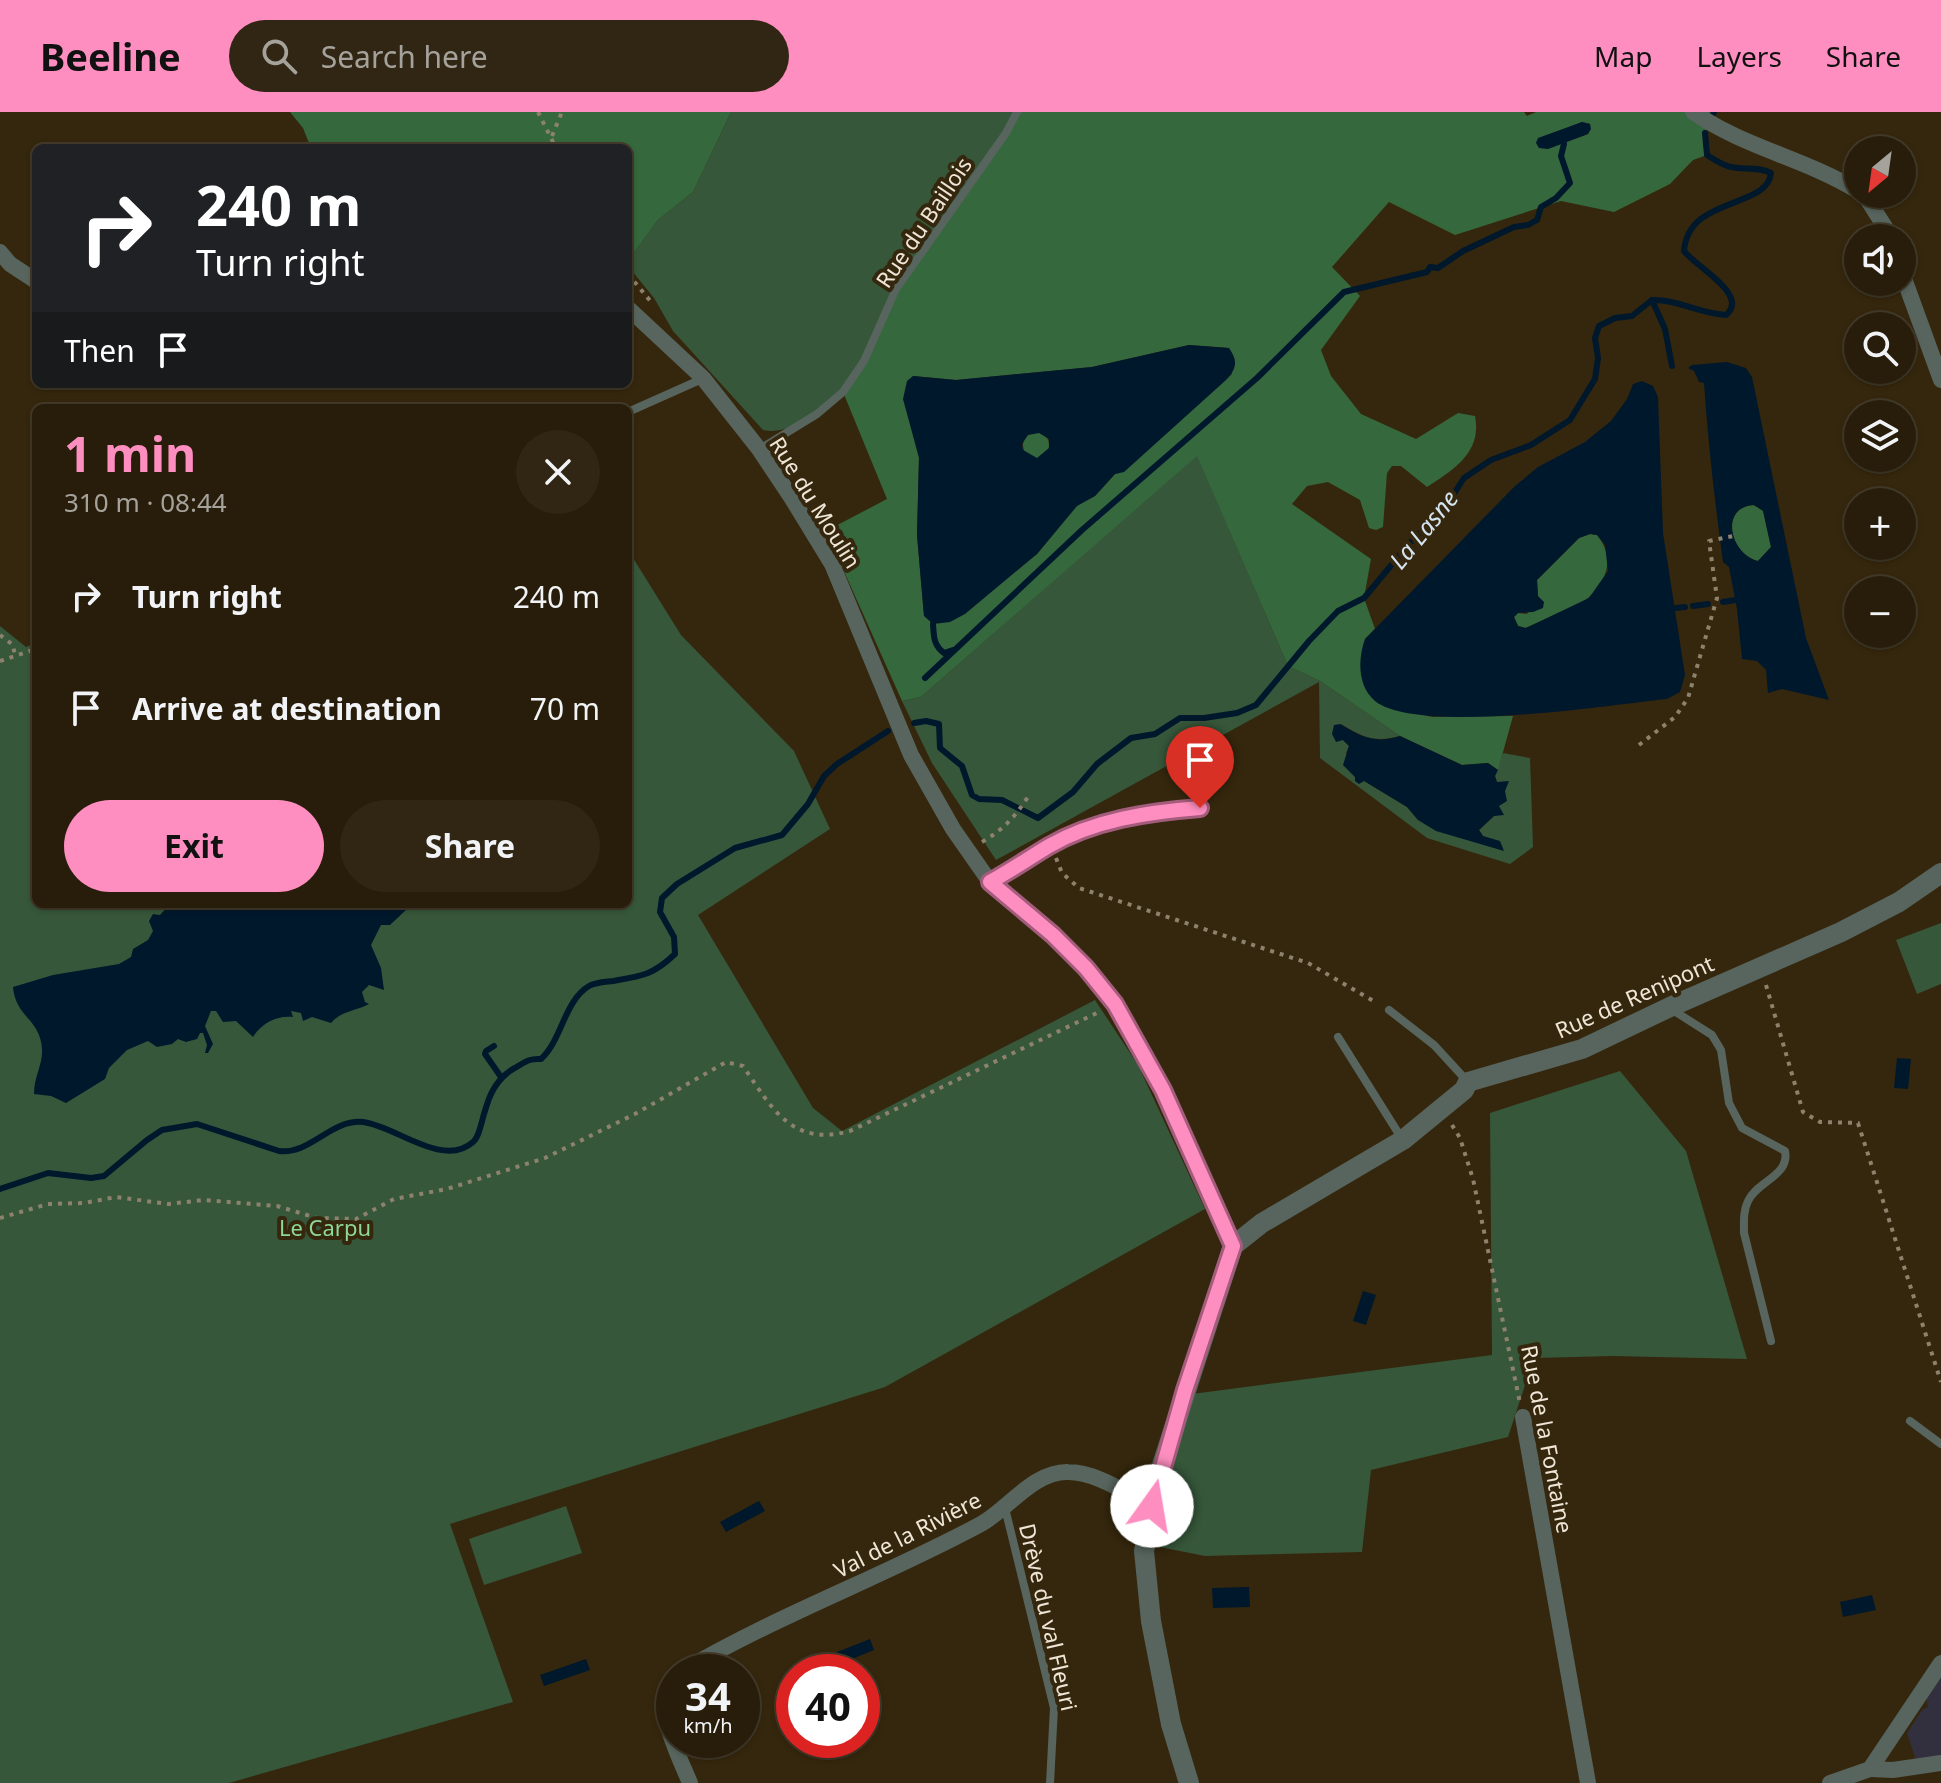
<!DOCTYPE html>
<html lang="en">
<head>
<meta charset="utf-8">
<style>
  :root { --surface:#281d0a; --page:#302613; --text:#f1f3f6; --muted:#a5a29c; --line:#443b2b; --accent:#fd8ebf }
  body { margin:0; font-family:"Noto Sans",sans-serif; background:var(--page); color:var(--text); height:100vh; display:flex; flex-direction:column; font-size:30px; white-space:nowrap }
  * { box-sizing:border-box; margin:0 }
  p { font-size:26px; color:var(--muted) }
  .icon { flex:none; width:44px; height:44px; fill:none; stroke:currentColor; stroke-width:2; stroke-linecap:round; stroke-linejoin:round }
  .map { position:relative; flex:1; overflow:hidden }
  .sheet { position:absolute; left:32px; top:292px; width:600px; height:504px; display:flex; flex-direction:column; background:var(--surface); border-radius:12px; box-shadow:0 2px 6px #0004,0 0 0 2px var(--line) }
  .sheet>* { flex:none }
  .hud { position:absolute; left:32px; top:32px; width:600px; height:244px; border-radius:12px; box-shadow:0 2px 6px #0004,0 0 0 2px var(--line); background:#202124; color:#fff; overflow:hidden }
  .needle { width:52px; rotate:209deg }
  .controls { position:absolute; left:1844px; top:24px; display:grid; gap:16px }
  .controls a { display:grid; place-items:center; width:72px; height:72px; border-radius:50%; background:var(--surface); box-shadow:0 2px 6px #0004,0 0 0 2px var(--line); font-size:40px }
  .speed { position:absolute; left:656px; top:1542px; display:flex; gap:16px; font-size:40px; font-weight:700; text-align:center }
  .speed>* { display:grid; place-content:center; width:104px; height:104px; border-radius:50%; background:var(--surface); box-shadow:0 2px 6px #0004,0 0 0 2px var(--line); line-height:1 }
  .speed small { font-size:20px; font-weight:400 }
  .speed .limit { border:12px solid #d22; background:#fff; color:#111 }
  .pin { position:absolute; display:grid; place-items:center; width:68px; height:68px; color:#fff; margin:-82px -34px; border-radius:50% 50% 50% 0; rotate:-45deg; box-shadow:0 0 8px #0007 }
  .pin .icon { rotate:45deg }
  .me { position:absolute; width:88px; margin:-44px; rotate:13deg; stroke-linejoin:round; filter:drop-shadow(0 0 6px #0008) }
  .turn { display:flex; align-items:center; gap:28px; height:168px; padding:0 32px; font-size:36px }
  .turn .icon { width:104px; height:104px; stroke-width:2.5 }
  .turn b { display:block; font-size:56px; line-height:68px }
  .then { display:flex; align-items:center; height:76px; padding:0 32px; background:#0003; gap:16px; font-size:30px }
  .round { display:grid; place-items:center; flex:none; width:84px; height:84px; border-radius:42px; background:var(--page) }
  .head { display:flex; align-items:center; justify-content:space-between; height:136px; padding:0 32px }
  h1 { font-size:48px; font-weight:700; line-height:60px; color:var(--accent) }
  .button { display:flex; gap:16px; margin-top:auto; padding:16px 32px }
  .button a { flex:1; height:92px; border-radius:48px; background:var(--accent); color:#111; font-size:32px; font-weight:700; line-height:92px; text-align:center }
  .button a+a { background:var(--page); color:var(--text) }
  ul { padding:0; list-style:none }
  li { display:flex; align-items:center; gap:24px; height:112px; padding:0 32px }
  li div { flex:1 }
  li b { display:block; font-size:30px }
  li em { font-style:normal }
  header { display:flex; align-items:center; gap:48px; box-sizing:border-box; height:112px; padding:0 40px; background:var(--accent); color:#111 }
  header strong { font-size:38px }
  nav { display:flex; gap:44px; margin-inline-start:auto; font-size:28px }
  .search { width:560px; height:72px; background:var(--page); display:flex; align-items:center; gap:20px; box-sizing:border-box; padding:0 28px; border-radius:44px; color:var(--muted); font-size:30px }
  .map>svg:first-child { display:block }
  .education { fill:#322f3f }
  .green { fill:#36573a }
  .forest { fill:#35683d; fill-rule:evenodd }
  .water { fill:#00182c; fill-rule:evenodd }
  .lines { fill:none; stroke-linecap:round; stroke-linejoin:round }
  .stream { stroke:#00182c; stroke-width:6 }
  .path { stroke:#8d826d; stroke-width:4; stroke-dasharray:4 6; stroke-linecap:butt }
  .service { stroke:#57655e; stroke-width:8 }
  .minor { stroke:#57655e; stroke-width:16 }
  .tertiary { stroke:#57655e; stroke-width:20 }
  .route-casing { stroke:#a45c7c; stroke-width:20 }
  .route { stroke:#fd8ebf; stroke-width:14 }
  .labels { text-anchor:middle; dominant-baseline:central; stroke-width:8; stroke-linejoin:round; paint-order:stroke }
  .street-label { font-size:22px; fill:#efe6d7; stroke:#35270d }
  .park-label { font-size:22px; fill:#8dd897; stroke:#35270d }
  .water-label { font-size:24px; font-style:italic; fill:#d5e4f1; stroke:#35270d }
</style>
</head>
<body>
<header>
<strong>Beeline</strong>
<div class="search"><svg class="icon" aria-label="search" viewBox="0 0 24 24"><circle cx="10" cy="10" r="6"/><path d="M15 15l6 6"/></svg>Search here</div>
<nav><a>Map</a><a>Layers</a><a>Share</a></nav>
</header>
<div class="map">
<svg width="1941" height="1671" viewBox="0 0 1941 1671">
  <rect width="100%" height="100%" fill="#35270d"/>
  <polygon class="education" points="1941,1559 1941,1644 1916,1648 1907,1621 1923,1597 1928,1595 1926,1585"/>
  <g class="green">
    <path d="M 731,0 L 1017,0 L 843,280 C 822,298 792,324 763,318 L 673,219 L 654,186 L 628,154 L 628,149 L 658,108 L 693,80 Z"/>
    <path d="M 1197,343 L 1288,554 L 1320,569 L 1400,624 C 1375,631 1362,625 1341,612 L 1343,628 L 1349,634 L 1346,641 L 1350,660 L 1407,695 L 1418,708 L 1483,724 L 1479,718 L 1494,704 L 1508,670 L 1497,670 L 1495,664 L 1503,641 L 1530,646 L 1533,735 L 1510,752 L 1427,726 L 1320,646 L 1319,570 L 996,748 L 932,651 L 902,589 L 921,585 Z"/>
    <polygon points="628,438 681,523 794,639 830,717 698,803 813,996 842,1019 1095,888 1138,953 1205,1097 885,1275 450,1412 513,1590 229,1671 0,1671 0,514 26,535 36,531 36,792 628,792"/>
    <polygon points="1941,811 1941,872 1917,882 1896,828"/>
    <polygon points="1620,959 1686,1039 1747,1247 1613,1244 1534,1246 1508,1325 1371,1358 1362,1440 1205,1444 1160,1435 1169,1367 1192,1282 1492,1243 1490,1001"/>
    <polygon points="566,1394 582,1441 484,1473 469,1427"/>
  </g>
  <g class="forest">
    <polygon points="290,0 731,0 693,80 658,108 628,149 628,36 311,36 303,16"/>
    <path d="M 1017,0 L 1524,0 L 1527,4 L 1536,0 L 1714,0 L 1705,21 L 1707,43 L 1693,48 L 1670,72 L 1614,100 L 1561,89 L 1455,123 L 1389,90 L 1332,155 L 1360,184 L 1321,238 L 1331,264 L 1361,302 L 1416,327 L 1458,301 L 1475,304 C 1482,340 1455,357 1427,375 L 1401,354 L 1392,354 L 1387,361 L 1383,415 L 1376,418 L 1369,416 L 1360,388 L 1328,370 L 1307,374 L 1292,392 L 1371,447 L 1364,486 L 1375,517 L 1365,527 L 1382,593 L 1432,605 L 1513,604 L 1498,658 L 1488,651 L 1462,653 L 1400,624 L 1320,569 L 1288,554 L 1197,344 L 921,585 L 902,589 L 826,419 L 887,387 L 843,280 L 864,249 L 896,177 ZM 1582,10 L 1590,12 L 1588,22 L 1547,37 L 1565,17 ZM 1189,233 L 1229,236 L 1232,262 L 1124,359 L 1115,362 L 1095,384 L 1077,393 L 1037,442 L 1010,461 L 924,504 L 917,423 L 919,346 L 913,264 L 956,268 L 1092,255 Z"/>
    <circle cx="1036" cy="333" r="13"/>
    <path d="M 1753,393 L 1763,398 L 1771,435 L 1758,449 C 1730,442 1719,396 1753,393 Z"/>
    <path d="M 1590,422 L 1597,423 C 1614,444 1609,467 1589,485 C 1582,492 1537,511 1525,516 L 1518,514 L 1514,505 L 1518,501 L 1527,502 L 1538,484 L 1537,468 L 1579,426 Z"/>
  </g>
  <g class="water">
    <polygon points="1582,10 1590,12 1591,17 1588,22 1548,37 1539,36 1536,31 1538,26"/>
    <path d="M 1189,233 L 1229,236 C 1238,249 1237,256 1226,268 L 1124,360 L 1115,362 L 1095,384 L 1077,394 L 1037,442 L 965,502 L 950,510 L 933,512 L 924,504 L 917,423 L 919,346 L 903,287 L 907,269 L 913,264 L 956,268 L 1092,255 ZM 1039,321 L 1049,327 L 1049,336 L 1037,346 L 1023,338 L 1022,332 L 1028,323 Z"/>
    <path d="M 1727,250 L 1746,256 L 1752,265 L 1806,526 L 1829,588 L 1782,577 L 1768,581 L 1766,558 L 1757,549 L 1742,547 L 1737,497 L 1729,455 L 1723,450 C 1715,391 1708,331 1704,271 L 1699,270 L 1694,259 L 1688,256 L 1692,253 ZM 1754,393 L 1763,399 L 1771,435 L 1758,449 C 1730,442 1719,395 1754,393 Z"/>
    <path d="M 1642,269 L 1653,274 L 1658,285 L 1663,421 L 1685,563 L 1680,580 L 1667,587 C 1610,593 1418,623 1375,589 C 1357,574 1358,546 1365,527 L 1515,374 L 1538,355 L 1585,330 L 1611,309 L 1627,287 L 1633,272 ZM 1590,422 L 1597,423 L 1605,433 L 1608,459 L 1589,486 L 1526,516 L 1518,514 L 1514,505 L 1518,501 L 1533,500 L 1543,496 L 1544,490 L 1538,484 L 1537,468 L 1579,426 Z"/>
    <path d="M 1340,612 C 1362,625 1375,632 1400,624 L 1462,653 L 1488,651 L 1498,658 L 1495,664 L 1497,670 L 1509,669 L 1505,679 L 1507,689 L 1499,694 L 1504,703 L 1494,704 L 1479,718 L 1483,724 L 1500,729 L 1504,739 L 1436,719 L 1418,708 L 1407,695 L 1364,669 L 1359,672 L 1355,669 L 1355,665 L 1343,653 L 1349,634 L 1343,628 L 1336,630 L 1332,622 L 1334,613 Z"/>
    <path d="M 170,792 L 407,792 L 407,797 L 390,813 L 381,813 L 371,833 L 381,856 L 384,878 L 369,873 L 362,880 L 365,890 L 369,892 C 356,899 341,899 331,911 L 312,905 L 303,909 L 301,901 L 291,899 L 293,905 C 276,903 261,912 253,925 L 236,909 L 223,910 L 216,899 L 211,899 L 205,914 L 213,932 L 208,941 L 205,941 L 207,933 L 203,921 L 200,921 L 197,927 L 186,930 L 178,927 L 172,932 L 157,935 L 148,929 L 127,938 L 109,956 L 105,967 L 66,991 L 51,984 L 34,982 C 34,960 47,949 40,926 C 34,906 15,901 13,875 L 53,863 L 119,852 L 131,845 L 133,837 L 148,828 L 153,819 L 149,809 L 153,802 L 160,803 Z"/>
    <polygon points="1897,946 1911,947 1908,977 1894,976"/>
    <polygon points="1363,1179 1376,1183 1366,1213 1353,1209"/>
    <polygon points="759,1389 765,1399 726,1420 720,1410"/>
    <polygon points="1249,1475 1250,1495 1213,1496 1212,1476"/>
    <polygon points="1872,1483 1876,1498 1843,1505 1840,1490"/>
    <polygon points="870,1527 874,1538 842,1551 837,1540"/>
    <polygon points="586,1547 590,1558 544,1574 540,1563"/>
  </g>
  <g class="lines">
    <g class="stream">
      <polyline points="1713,2 1714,0"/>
      <polyline points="1652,188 1665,217 1672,254"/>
      <polyline points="1723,490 1735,488"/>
      <polyline points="1693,494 1708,492"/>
      <polyline points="1676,496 1685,495"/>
      <path d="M 933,512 C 934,524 933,533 944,541 L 953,538"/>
      <polyline points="925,566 1082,418 1257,266 1344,180 1427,160 1430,155 1438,156 1463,139 1514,115 1528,113 1537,108 1541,95 1556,86 1570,71 1561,44 1564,32"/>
      <path d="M 914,611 L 926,609 L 939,612 L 940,636 L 962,654 L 972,683 L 979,687 L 1002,688 L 1038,706 L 1073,680 L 1097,652 L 1131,626 L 1155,622 L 1180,606 L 1204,606 L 1237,601 L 1256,593 L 1309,529 L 1338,499 L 1364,486 L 1408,433 L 1448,391 L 1464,366 L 1491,348 L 1531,333 L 1570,308 L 1595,267 L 1598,246 L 1595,226 L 1599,214 L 1615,206 L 1632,204 L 1652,188 C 1676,187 1701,202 1726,203 C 1750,183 1696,155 1684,139 C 1688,84 1768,97 1771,61 C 1758,54 1745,58 1731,55 C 1722,53 1715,48 1707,43 L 1705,21"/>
      <polyline points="494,934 486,939 485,942 501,965"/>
      <path d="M 0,1077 L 48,1061 L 91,1066 L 104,1064 L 147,1028 L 162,1018 L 197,1012 L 279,1039 C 310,1043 331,1007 363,1010 C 394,1013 443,1057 473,1030 C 478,1026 479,1019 481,1013 C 487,990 492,970 513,957 C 524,951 528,946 541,947 C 562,928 564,889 589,874 C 596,870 605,870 613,869 C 642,864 653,863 675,842 L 674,825 L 660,800 L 662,786 L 677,772 L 735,736 L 782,723 L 808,692 L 824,664 L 837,652 L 888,619"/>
    </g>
    <g class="path">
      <polyline points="538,0 556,36"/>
      <polyline points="552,24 562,0"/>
      <polyline points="628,162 652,191"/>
      <polyline points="0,523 13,533 15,544"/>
      <polyline points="0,549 36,537"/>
      <polyline points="1639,633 1675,605 1688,586 1717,486 1709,429 1733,424"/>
      <path d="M 982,730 C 1003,718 1017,703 1029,683"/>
      <polyline points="1056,746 1062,761 1079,776 1308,851 1377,891"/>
      <polyline points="1766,873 1803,1000 1820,1010 1858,1011 1941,1270"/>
      <polyline points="1452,1013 1460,1026 1473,1067 1520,1291"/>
      <path d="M 0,1106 L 48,1092 L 84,1091 L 116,1085 L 168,1092 L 204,1088 L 277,1094 L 317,1106 L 356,1107 L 394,1087 L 447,1077 L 545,1046 L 635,1002 L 726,950 L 743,954 C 772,996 791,1035 850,1019 L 1101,899"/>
    </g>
    <g class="service">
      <polyline points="628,300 702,267"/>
      <polyline points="760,337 817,302 843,280 864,249 896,177 1006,21 1017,0"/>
      <path d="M 990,770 C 1010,759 1029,745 1049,734 C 1095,708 1148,700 1200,696"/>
      <path d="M 1671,897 L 1712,923 L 1721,938 L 1729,991 L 1742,1016 L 1785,1039 C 1790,1064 1757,1069 1748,1089 C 1743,1099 1744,1110 1744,1121 L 1771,1229"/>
      <polyline points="1389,898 1434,933 1468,970"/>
      <polyline points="1338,925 1402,1027"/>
      <polyline points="1910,1309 1941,1332"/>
      <polyline points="1005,1396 1054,1596 1050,1671"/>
    </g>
    <g class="minor">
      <path d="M 1693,0 C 1745,36 1804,46 1858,79"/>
      <polyline points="1864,82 1885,115 1889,126"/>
      <polyline points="0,140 10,152 36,169"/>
      <polyline points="1902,161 1941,268"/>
      <polyline points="628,196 703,266 759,337 791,385 832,452 911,643 953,717 990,770 1053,823 1086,856 1115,892 1163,978 1233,1134"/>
      <polyline points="1523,1305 1588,1671"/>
      <path d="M 681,1560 C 777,1503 883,1465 981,1412 C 1008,1397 1034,1359 1068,1360 C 1097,1360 1127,1382 1152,1394"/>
      <path d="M 674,1565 C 649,1588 679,1644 690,1671"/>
      <polyline points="1870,1657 1893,1658 1941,1651"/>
      <polyline points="1830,1671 1870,1657 1941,1551"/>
    </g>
    <polyline class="tertiary" points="1189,1671 1171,1612 1151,1509 1144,1439 1161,1356 1233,1134 1262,1111 1403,1028 1464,978 1468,970 1582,937 1670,895 1841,820 1899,790 1941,761"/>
  </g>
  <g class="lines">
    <defs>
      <path id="route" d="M 1152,1394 L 1185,1278 L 1233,1134 L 1163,978 L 1115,892 L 1086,856 L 1053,823 L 990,770 C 1010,759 1029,746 1049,734 C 1094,708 1148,700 1200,696"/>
    </defs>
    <use href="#route" class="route-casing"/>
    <use href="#route" class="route"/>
  </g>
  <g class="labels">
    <g class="street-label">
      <text transform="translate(923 110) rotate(-56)">Rue du Baillois</text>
      <text transform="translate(816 390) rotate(58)">Rue du Moulin</text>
      <text transform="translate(1634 884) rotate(-24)">Rue de Renipont</text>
      <text transform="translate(1548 1327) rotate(79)">Rue de la Fontaine</text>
      <text transform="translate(907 1422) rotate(-27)">Val de la Rivière</text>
      <text transform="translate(1049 1505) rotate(77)">Drève du val Fleuri</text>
    </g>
    <g class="park-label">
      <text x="325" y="1115">Le Carpu</text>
    </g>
    <g class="water-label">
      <text transform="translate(1423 417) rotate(-51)">La Lasne</text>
    </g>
  </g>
</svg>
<div class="controls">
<a><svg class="needle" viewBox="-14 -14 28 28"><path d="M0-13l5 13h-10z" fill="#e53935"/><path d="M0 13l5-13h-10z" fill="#a5a29c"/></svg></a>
<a><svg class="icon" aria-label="sound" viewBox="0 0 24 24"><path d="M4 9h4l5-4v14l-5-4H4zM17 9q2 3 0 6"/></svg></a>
<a><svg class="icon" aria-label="search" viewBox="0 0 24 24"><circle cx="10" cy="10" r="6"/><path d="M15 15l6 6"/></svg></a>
<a><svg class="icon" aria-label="layers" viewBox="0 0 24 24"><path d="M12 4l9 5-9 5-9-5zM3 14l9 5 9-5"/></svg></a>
<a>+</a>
<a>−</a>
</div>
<div class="speed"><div>34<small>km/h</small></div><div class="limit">40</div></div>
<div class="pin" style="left:1200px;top:696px;background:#d93025"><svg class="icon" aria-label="arrive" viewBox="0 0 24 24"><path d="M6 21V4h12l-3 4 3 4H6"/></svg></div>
<svg class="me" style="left:1152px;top:1394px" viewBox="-20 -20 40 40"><circle r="19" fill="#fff"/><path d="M0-13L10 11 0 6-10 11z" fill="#fd8ebf"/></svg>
<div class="hud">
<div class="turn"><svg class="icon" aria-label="right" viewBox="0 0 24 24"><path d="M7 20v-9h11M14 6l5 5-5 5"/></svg><div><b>240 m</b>Turn right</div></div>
<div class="then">Then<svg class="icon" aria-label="arrive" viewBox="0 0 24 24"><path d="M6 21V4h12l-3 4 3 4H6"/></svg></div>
</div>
<section class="sheet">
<div class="head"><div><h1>1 min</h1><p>310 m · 08:44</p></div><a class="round"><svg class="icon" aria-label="close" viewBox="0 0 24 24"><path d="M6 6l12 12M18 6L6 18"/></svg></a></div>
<ul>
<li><svg class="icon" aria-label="right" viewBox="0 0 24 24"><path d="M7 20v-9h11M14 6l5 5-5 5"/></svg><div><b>Turn right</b></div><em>240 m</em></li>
<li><svg class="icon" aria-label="arrive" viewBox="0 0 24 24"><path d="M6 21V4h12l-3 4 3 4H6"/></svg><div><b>Arrive at destination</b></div><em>70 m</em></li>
</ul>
<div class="button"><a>Exit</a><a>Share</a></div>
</section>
</div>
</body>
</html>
